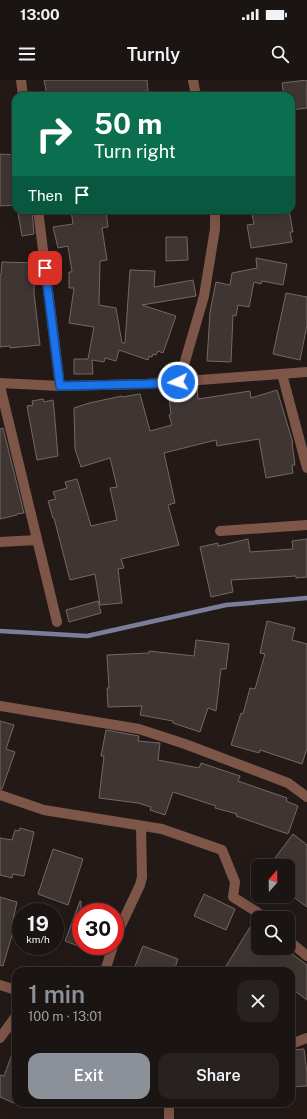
<!DOCTYPE html>
<html lang="en">
<head>
<meta charset="utf-8">
<style>
  :root { --surface:#1a1412; --page:#272120; --text:#f1f3f6; --muted:#9f9e9f; --line:#383332; --accent:#8c9099 }
  body { margin:0; font-family:"Public Sans",sans-serif; background:var(--page); color:var(--text); height:100vh; display:flex; flex-direction:column; font-size:15px; white-space:nowrap }
  * { box-sizing:border-box; margin:0 }
  p { font-size:13px; color:var(--muted) }
  .icon { flex:none; width:22px; height:22px; fill:none; stroke:currentColor; stroke-width:2; stroke-linecap:round; stroke-linejoin:round }
  .map { position:relative; flex:1; overflow:hidden }
  .sheet { position:absolute; left:12px; top:887px; width:283px; height:140px; display:flex; flex-direction:column; background:var(--surface); border-radius:12px; box-shadow:0 4px 16px #0002,0 0 0 1px var(--line) }
  .sheet>* { flex:none }
  .top-card { position:absolute; left:12px; top:12px; width:283px; height:122px; border-radius:12px; box-shadow:0 4px 16px #0002,0 0 0 1px var(--line); background:#0b6e4f; color:#fff; overflow:hidden }
  .needle { width:26px; rotate:20deg }
  .controls { position:absolute; left:251px; top:779px; display:grid; gap:8px }
  .controls a { display:grid; place-items:center; width:44px; height:44px; border-radius:8px; background:var(--surface); box-shadow:0 4px 16px #0002,0 0 0 1px var(--line); font-size:20px }
  .speed { position:absolute; left:12px; top:823px; display:flex; gap:8px; font-size:20px; font-weight:700; text-align:center }
  .speed>* { display:grid; place-content:center; width:52px; height:52px; border-radius:50%; background:var(--surface); box-shadow:0 4px 16px #0002,0 0 0 1px var(--line); line-height:1 }
  .speed small { font-size:10px; font-weight:400 }
  .speed .limit { border:6px solid #d22; background:#fff; color:#111 }
  .pin { position:absolute; display:grid; place-items:center; width:34px; height:34px; color:#fff; margin:-17px; border-radius:8px; box-shadow:0 2px 6px #0006 }
  .me { position:absolute; width:44px; margin:-22px; rotate:266deg; stroke-linejoin:round; filter:drop-shadow(0 0 3px #0008) }
  .turn { display:flex; align-items:center; gap:14px; height:84px; padding:0 16px; font-size:18px }
  .turn .icon { width:52px; height:52px; stroke-width:2.5 }
  .turn b { display:block; font-size:28px; line-height:34px }
  .then { display:flex; align-items:center; height:38px; padding:0 16px; background:#0003; gap:8px; font-size:15px }
  .round { display:grid; place-items:center; flex:none; width:42px; height:42px; border-radius:12px; background:var(--page) }
  .overview { display:flex; align-items:center; justify-content:space-between; height:68px; padding:0 16px }
  h1 { font-size:24px; font-weight:600; line-height:30px; color:var(--accent) }
  .cta { display:flex; gap:8px; margin-top:auto; padding:8px 16px }
  .cta a { flex:1; height:46px; border-radius:12px; background:var(--accent); color:#fff; font-size:16px; font-weight:600; line-height:46px; text-align:center }
  .cta a+a { background:var(--page); color:var(--text) }
  .status { display:flex; justify-content:space-between; align-items:center; height:28px; padding:0 20px; background:var(--surface); direction:ltr }
  .status svg { height:11px; fill:currentColor }
  header { display:flex; justify-content:space-between; align-items:center; height:52px; padding:0 16px; background:var(--surface); font-size:18px; font-weight:600 }
  .map>svg:first-child { display:block }
  .lines { fill:none; stroke-linecap:round; stroke-linejoin:round }
  .stream { stroke:#7b7e9a; stroke-width:4.5 }
  .building { fill:#3f3633; stroke:#726865 }
  .minor { stroke:#7e5648; stroke-width:10 }
  .route-casing { stroke:#114b97; stroke-width:10 }
  .route { stroke:#1a73e8; stroke-width:7 }
</style>
</head>
<body>
<div class="status"><b>13:00</b><svg viewBox="0 0 49 12"><path d="M0 12V9h3v3zM5 12V6h3v6zM10 12V3h3v9zM15 12V0h3v12zM26 1h20v11H26zM47 4h2v5h-2z"/></svg></div>
<header><svg class="icon" aria-label="menu" viewBox="0 0 24 24"><path d="M4 6h16M4 12h16M4 18h16"/></svg>Turnly<svg class="icon" aria-label="search" viewBox="0 0 24 24"><circle cx="10" cy="10" r="6"/><path d="M15 15l6 6"/></svg></header>
<div class="map">
<svg width="307" height="1039" viewBox="0 0 307 1039">
  <rect width="100%" height="100%" fill="#231a18"/>
  <g class="lines">
    <polyline class="stream" points="0,551 87,556 226,525 307,518"/>
  </g>
  <g class="building">
    <polygon points="44,0 147,0 148,11 102,14 103,16 47,16"/>
    <polygon points="307,0 307,28 291,30 291,16 284,16 282,3"/>
    <polygon points="0,74 16,75 16,125 0,126"/>
    <polygon points="71,130 106,130 108,147 102,148 107,180 100,181 99,225 116,228 122,263 125,263 130,190 155,191 154,207 193,200 196,216 142,225 176,236 163,273 158,271 156,275 153,274 152,277 149,276 148,280 119,270 116,281 105,278 104,282 92,280 93,294 74,294 74,279 88,279 94,247 69,243 74,208 69,208 69,192 72,192 68,166 58,168 53,147 73,144"/>
    <polygon points="279,130 289,130 293,152 290,152 292,162 251,168 247,145 254,144 252,134"/>
    <polygon points="32,131 34,154 22,156 18,133"/>
    <polygon points="166,157 187,157 188,180 166,181"/>
    <polygon points="256,178 287,184 283,205 262,201 261,204 254,202 249,227 238,225 236,236 233,235 231,282 207,281 210,232 216,202 230,205 232,193 257,188"/>
    <polygon points="2,182 35,183 34,213 40,265 10,268 10,266 0,267 0,195 1,195"/>
    <polygon points="286,213 307,217 307,245 300,280 273,274"/>
    <polygon points="197,307 198,319 250,311 251,318 277,310 293,363 292,363 295,385 292,385 293,393 266,398 259,359 217,366 216,360 164,373 175,423 168,425 179,465 121,479 124,488 118,489 122,523 100,525 95,494 70,500 54,438 53,438 48,421 56,419 53,412 67,408 65,402 77,399 91,446 117,440 110,408 117,407 110,378 81,387 75,369 74,328 89,323 122,316 122,317 140,314 150,351 172,345 169,335 171,334 168,310"/>
    <polygon points="43,319 44,322 53,320 54,329 58,376 37,380 27,326 33,325 32,321"/>
    <polygon points="3,348 24,433 17,434 17,435 0,439 0,349"/>
    <polygon points="248,459 250,472 293,469 292,461 307,459 307,497 296,498 296,496 231,500 233,512 211,517 200,467 218,463 218,466"/>
    <polygon points="98,521 101,533 69,542 66,530"/>
    <polygon points="267,541 295,548 292,560 307,564 307,668 302,684 260,670 259,673 231,665 241,633 243,634 250,608 255,609 265,574 260,573"/>
    <polygon points="196,560 229,564 226,589 221,589 216,631 208,628 200,652 173,643 173,641 140,635 142,626 108,627 107,608 109,608 107,575 149,573 149,571 194,576"/>
    <polygon points="0,641 14,645 6,669 15,672 2,709 0,709"/>
    <polygon points="106,650 139,656 138,661 160,663 158,680 199,688 201,683 240,696 238,701 287,718 286,721 298,726 288,754 236,736 237,734 215,728 216,726 173,712 165,735 150,730 151,727 138,723 99,718 104,676 101,676"/>
    <polygon points="20,748 34,752 24,796 13,794 12,798 0,795 0,758 12,760 15,750 19,751"/>
    <polygon points="293,754 307,765 307,827 288,813 294,805 288,801 288,786 269,786"/>
    <polygon points="53,769 83,779 68,825 38,814"/>
    <polygon points="204,814 235,829 226,850 194,836"/>
    <polygon points="0,817 17,822 12,844 15,845 3,886 0,885"/>
    <polygon points="80,821 81,821 81,867 65,861"/>
    <polygon points="255,839 258,841 258,868 284,868 307,885 307,920 291,908 291,891 223,891"/>
    <polygon points="143,866 178,879 174,891 133,891"/>
    <polygon points="15,966 16,967 16,1024 0,1017 0,995 4,996"/>
    <polygon points="304,969 307,993 307,1006 291,1007 291,970"/>
  </g>
  <g class="lines">
    <g class="minor">
      <polyline points="21,0 23,16"/>
      <polyline points="193,0 196,16"/>
      <polyline points="38,130 60,306"/>
      <polyline points="282,294 307,388"/>
      <polyline points="179,302 204,216 215,149 215,130"/>
      <polyline points="0,303 60,306 146,304 307,292"/>
      <polyline points="0,306 57,542"/>
      <polyline points="220,451 307,445"/>
      <polyline points="0,462 37,460"/>
      <polyline points="0,626 139,649 185,664 288,703 307,717"/>
      <polyline points="0,715 44,730 162,749 222,770 235,802 233,817 257,832 264,838"/>
      <polyline points="115,858 140,805 142,797 141,746"/>
      <polyline points="288,860 307,876"/>
      <polyline points="105,891 113,866"/>
      <polyline points="0,905 16,910"/>
      <polyline points="0,958 16,936"/>
      <polyline points="291,964 307,958"/>
      <polyline points="169,1023 169,1039"/>
    </g>
  </g>
  <g class="lines">
    <defs>
      <polyline id="route" points="45,188 60,306 146,304 178,302"/>
    </defs>
    <use href="#route" class="route-casing"/>
    <use href="#route" class="route"/>
  </g>
</svg>
<div class="controls">
<a><svg class="needle" viewBox="-14 -14 28 28"><path d="M0-13l5 13h-10z" fill="#e53935"/><path d="M0 13l5-13h-10z" fill="#9f9e9f"/></svg></a>
<a><svg class="icon" aria-label="search" viewBox="0 0 24 24"><circle cx="10" cy="10" r="6"/><path d="M15 15l6 6"/></svg></a>
</div>
<div class="speed"><div>19<small>km/h</small></div><div class="limit">30</div></div>
<div class="pin" style="left:45px;top:188px;background:#d93025"><svg class="icon" aria-label="arrive" viewBox="0 0 24 24"><path d="M6 21V4h12l-3 4 3 4H6"/></svg></div>
<svg class="me" style="left:178px;top:302px" viewBox="-20 -20 40 40"><circle r="17" fill="#1a73e8" stroke="#fff" stroke-width="3"/><path d="M0-11L8 9 0 5-8 9z" fill="#fff"/></svg>
<div class="top-card">
<div class="turn"><svg class="icon" aria-label="right" viewBox="0 0 24 24"><path d="M7 20v-9h11M14 6l5 5-5 5"/></svg><div><b>50 m</b>Turn right</div></div>
<div class="then">Then<svg class="icon" aria-label="arrive" viewBox="0 0 24 24"><path d="M6 21V4h12l-3 4 3 4H6"/></svg></div>
</div>
<section class="sheet">
<div class="overview"><div><h1>1 min</h1><p>100 m · 13:01</p></div><a class="round"><svg class="icon" aria-label="close" viewBox="0 0 24 24"><path d="M6 6l12 12M18 6L6 18"/></svg></a></div>
<div class="cta"><a>Exit</a><a>Share</a></div>
</section>
</div>
</body>
</html>
